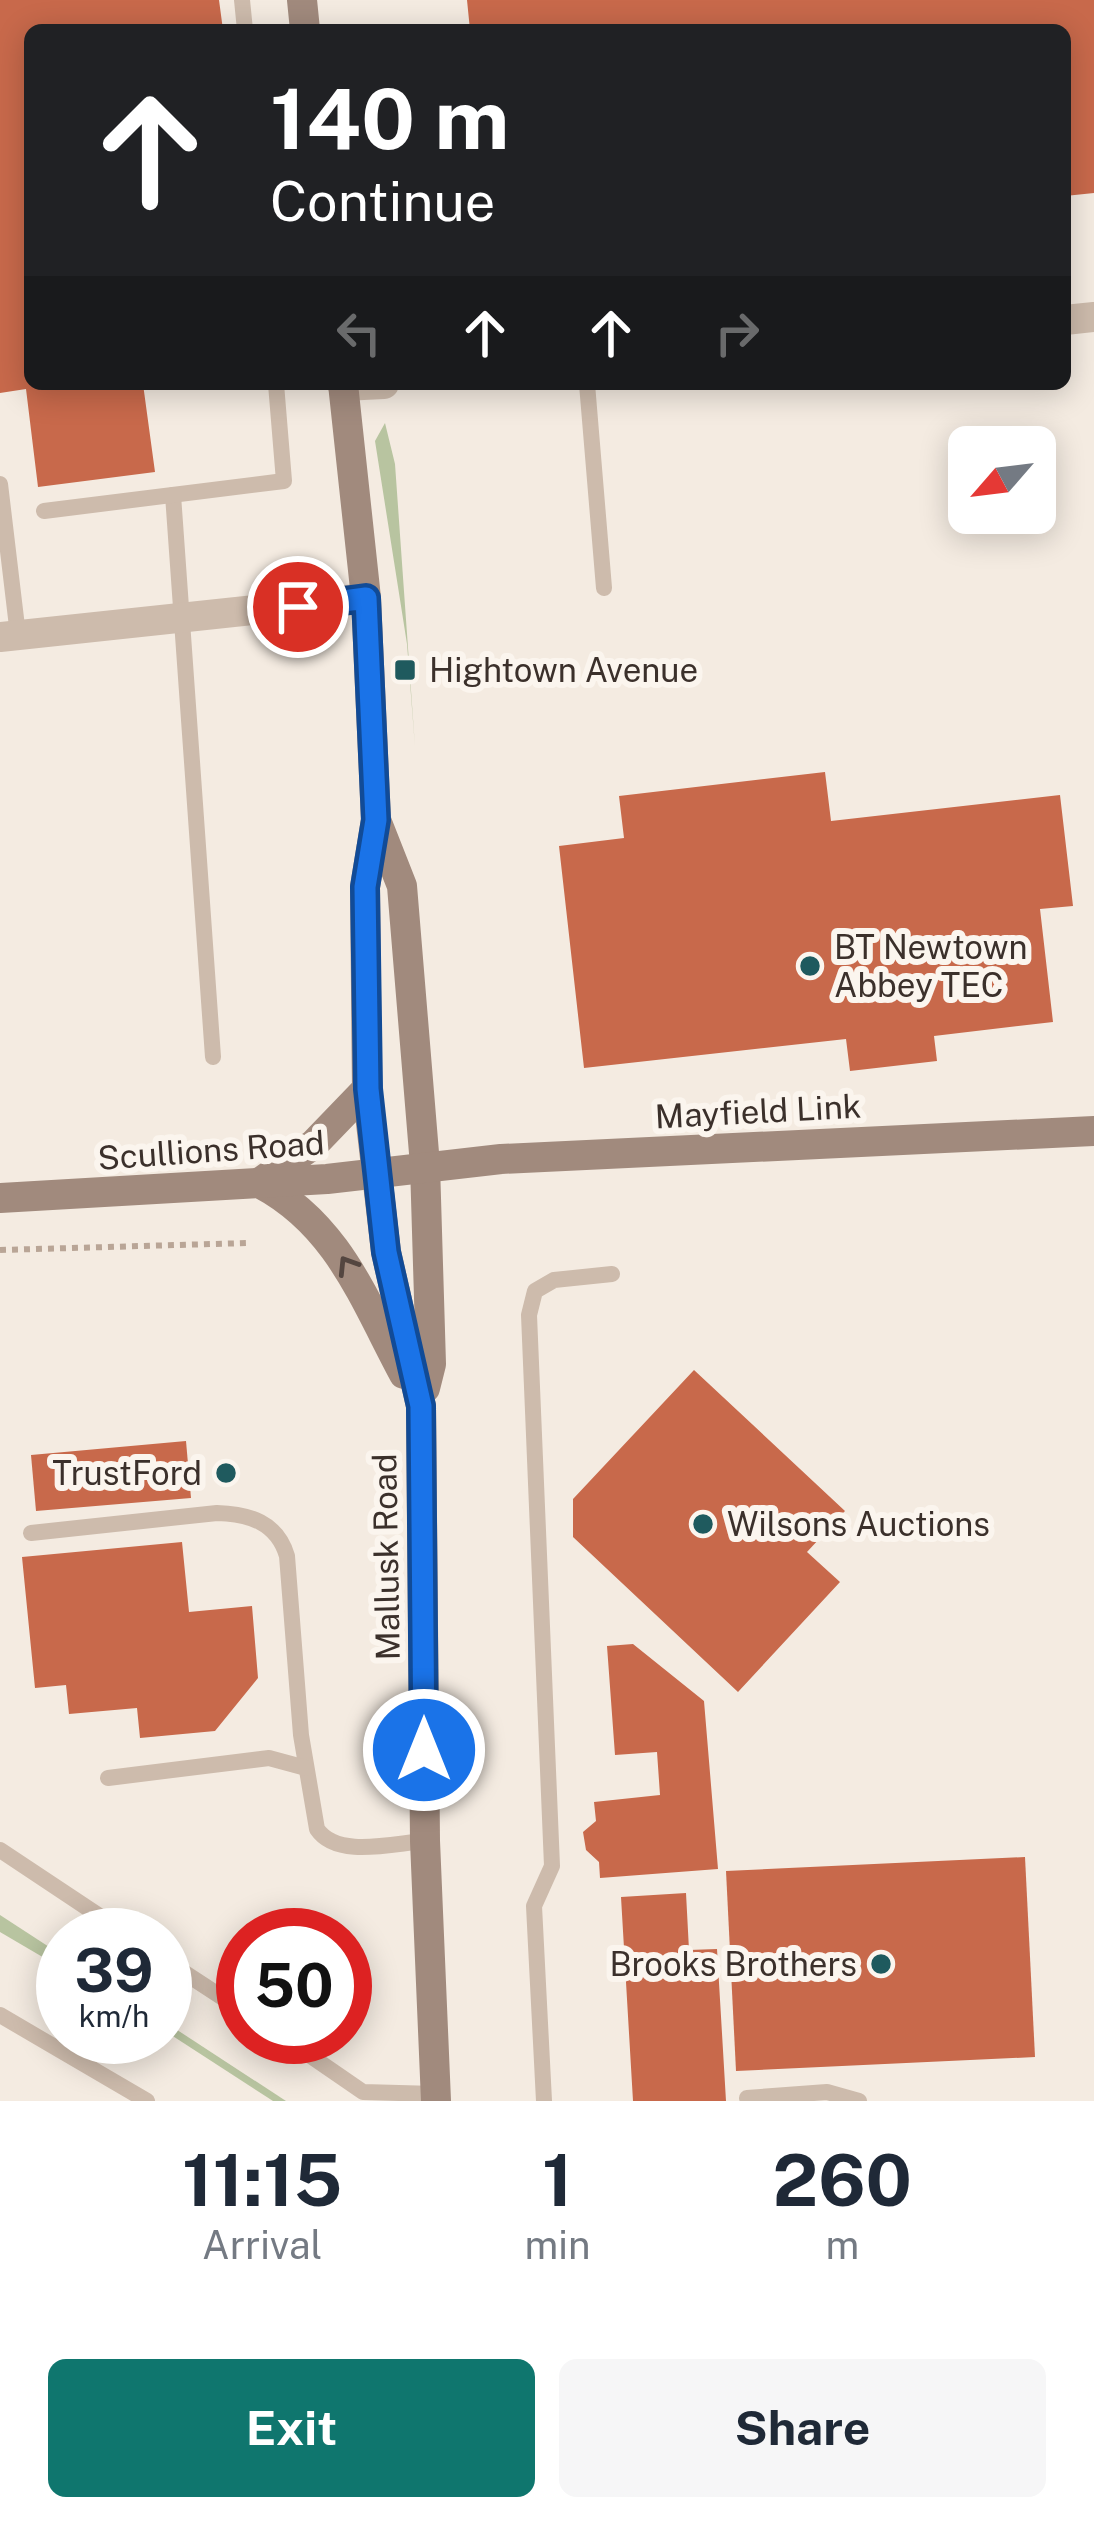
<!DOCTYPE html>
<html lang="en">
<head>
<meta charset="utf-8">
<style>
  :root { --surface:#fff; --page:#f6f6f7; --text:#1f2937; --muted:#747a83; --accent:#0f766e }
  body { margin:0; font-family:"Public Sans",sans-serif; background:var(--page); color:var(--text); height:100vh; display:flex; flex-direction:column; font-size:45px; white-space:nowrap }
  * { box-sizing:border-box; margin:0 }
  p { font-size:39px; color:var(--muted) }
  .icon { flex:none; width:66px; height:66px; fill:none; stroke:currentColor; stroke-width:2; stroke-linecap:round; stroke-linejoin:round }
  .map { position:relative; height:2101px; overflow:hidden }
  .details { display:flex; flex-direction:column; background:var(--surface); flex:1 }
  .details>* { flex:none }
  .top-card { position:absolute; left:24px; top:24px; width:1047px; height:366px; border-radius:18px; box-shadow:0 6px 30px #0003; background:#202124; color:#fff; overflow:hidden }
  .needle { width:78px; rotate:242deg }
  .buttons { position:absolute; left:948px; top:426px; display:grid; gap:24px }
  .buttons a { display:grid; place-items:center; width:108px; height:108px; border-radius:18px; background:var(--surface); box-shadow:0 6px 30px #0003; font-size:60px }
  .speed { position:absolute; left:36px; top:1908px; display:flex; gap:24px; font-size:60px; font-weight:700; text-align:center }
  .speed>* { display:grid; place-content:center; width:156px; height:156px; border-radius:50%; background:var(--surface); box-shadow:0 6px 30px #0003; line-height:1 }
  .speed small { font-size:30px; font-weight:400 }
  .speed .limit { border:18px solid #d22; background:#fff; color:#111 }
  .pin { position:absolute; display:grid; place-items:center; width:102px; height:102px; color:#fff; margin:-51px; border:6px solid #fff; border-radius:50%; box-shadow:0 3px 12px #0007 }
  .me { position:absolute; width:132px; margin:-66px; rotate:0deg; stroke-linejoin:round; filter:drop-shadow(0 0 9px #0008) }
  .turn { display:flex; align-items:center; gap:42px; height:252px; padding:0 48px; font-size:54px }
  .turn .icon { width:156px; height:156px; stroke-width:2.5 }
  .turn b { display:block; font-size:84px; line-height:102px }
  .lanes { display:flex; align-items:center; height:114px; padding:0 48px; background:#0003; justify-content:center; gap:60px; direction:ltr }
  .lanes .off { opacity:.35 }
  .eta { display:flex; justify-content:space-evenly; align-items:center; height:204px; text-align:center }
  .eta b { font-size:72px; font-weight:700; line-height:84px }
  .cta { display:flex; gap:24px; margin-top:auto; padding:24px 48px }
  .cta a { flex:1; height:138px; border-radius:18px; background:var(--accent); color:#fff; font-size:48px; font-weight:700; line-height:138px; text-align:center }
  .cta a+a { background:var(--page); color:var(--text) }
  .map>svg:first-child { display:block }
  .green { fill:#b8c4a0 }
  .building { fill:#c8694b }
  .lines { fill:none; stroke-linecap:round; stroke-linejoin:round }
  .path { stroke:#b9a596; stroke-width:6; stroke-dasharray:6 6; stroke-linecap:butt }
  .lane { stroke:#cdbbac; stroke-width:16 }
  .street { stroke:#cdbbac; stroke-width:30 }
  .secondary { stroke:#a18a7d; stroke-width:30 }
  .oneway { stroke:#544640 }
  .route-casing { stroke:#114b97; stroke-width:30 }
  .route { stroke:#1a73e8; stroke-width:21 }
  .poi-dot { fill:#1f5a5e; stroke:#fbf5ee; stroke-width:4.5 }
  .labels { text-anchor:middle; dominant-baseline:central; stroke-width:12; stroke-linejoin:round; paint-order:stroke }
  .poi-label { font-size:33px; fill:#3b302b; stroke:#fbf5ee; text-anchor:start }
  .street-label { font-size:33px; fill:#3b302b; stroke:#fbf5ee }
</style>
</head>
<body>
<div class="map">
<svg width="1094" height="2101" viewBox="0 0 1094 2101">
  <rect width="100%" height="100%" fill="#f4ebe1"/>
  <g class="green">
    <polygon points="385,423 395,464 415,747 407,644 375,441"/>
    <polygon points="0,1915 63,1956 63,1969 0,1932"/>
    <polygon points="165,2022 286,2101 273,2101 165,2031"/>
  </g>
  <g class="building">
    <polygon points="0,0 219,0 223,30 30,30 30,384 143,384 155,472 38,487 26,389 0,393"/>
    <polygon points="467,0 1094,0 1094,193 1065,196 1065,30 470,30"/>
    <polygon points="825,772 831,821 1060,795 1073,906 1040,909 1053,1022 934,1036 937,1061 850,1071 846,1039 584,1068 559,846 624,838 619,796"/>
    <polygon points="694,1370 845,1511 807,1552 840,1582 738,1692 573,1537 573,1499"/>
    <polygon points="186,1441 191,1498 36,1511 31,1455"/>
    <polygon points="182,1542 189,1612 252,1606 258,1678 215,1731 140,1738 137,1708 69,1714 66,1685 35,1688 22,1557"/>
    <polygon points="633,1644 704,1701 718,1869 600,1878 599,1862 586,1850 583,1832 596,1821 594,1802 660,1795 657,1752 615,1755 607,1646"/>
    <polygon points="1025,1857 1035,2057 736,2071 726,1871"/>
    <polygon points="686,1893 689,1950 717,1949 726,2101 633,2101 621,1897"/>
  </g>
  <g class="lines">
    <polyline class="path" points="0,1250 249,1243"/>
    <g class="lane">
      <polyline points="242,0 245,30"/>
      <polyline points="587,384 604,588"/>
      <polyline points="0,484 18,635"/>
      <polyline points="173,495 213,1057"/>
      <polyline points="44,511 284,481 276,384"/>
      <path d="M 31,1533 L 217,1513 C 249,1514 277,1522 287,1556 L 301,1735 L 317,1829 C 337,1859 394,1843 425,1841"/>
      <polyline points="108,1778 269,1758 306,1768"/>
      <polyline points="0,1850 128,1935"/>
      <polyline points="165,1960 243,2011"/>
      <polyline points="0,2015 147,2101"/>
      <polyline points="283,2037 363,2092 435,2094"/>
      <polyline points="747,2098 827,2092 859,2101"/>
      <polyline points="544,2101 534,1906 552,1866 529,1315 535,1291 554,1280 612,1274"/>
    </g>
    <g class="street">
      <polyline points="1065,320 1094,317"/>
      <polyline points="343,386 384,384"/>
      <polyline points="0,637 366,598"/>
    </g>
    <g class="secondary">
      <polyline points="302,0 305,30"/>
      <polyline points="343,384 366,598 376,820 402,886 425,1165 431,1364 425,1388"/>
      <polyline points="376,820 365,887 367,1089 386,1252 421,1406 425,1841 436,2101"/>
      <path d="M 259,1183 C 338,1224 364,1300 404,1374"/>
      <polyline points="259,1183 314,1144 367,1089"/>
      <polyline points="0,1198 327,1179 501,1159 1094,1131"/>
    </g>
  </g>
  <defs><path id="oneway-chevron" d="M-2-3.5L2.5 0L-2 3.5" fill="none" stroke-width="1.6" stroke-linecap="round" stroke-linejoin="round" transform="scale(3)"/></defs>
  <use class="oneway" href="#oneway-chevron" transform="translate(347 1265) rotate(-122)"/>
  <g class="lines">
    <defs>
      <polyline id="route" points="298,607 366,598 376,820 365,887 368,1089 386,1252 421,1406 424,1750"/>
    </defs>
    <use href="#route" class="route-casing"/>
    <use href="#route" class="route"/>
  </g>
  <g class="poi-dot">
    <rect x="393" y="658" width="24" height="24" rx="6"/>
    <circle cx="810" cy="966" r="12"/>
    <circle cx="226" cy="1473" r="12"/>
    <circle cx="703" cy="1524" r="12"/>
    <circle cx="881" cy="1964" r="12"/>
  </g>
  <g class="labels">
    <g class="poi-label">
      <text x="429" y="670">Hightown Avenue</text>
      <text x="834" y="947">BT Newtown<tspan x="834" dy="38">Abbey TEC</tspan></text>
      <text x="202" y="1473" text-anchor="end">TrustFord</text>
      <text x="727" y="1524">Wilsons Auctions</text>
      <text x="857" y="1964" text-anchor="end">Brooks Brothers</text>
    </g>
    <g class="street-label">
      <text transform="translate(758 1111) rotate(-3)">Mayfield Link</text>
      <text transform="translate(211 1150) rotate(-4)">Scullions Road</text>
      <text transform="translate(386 1557) rotate(-91)">Mallusk Road</text>
    </g>
  </g>
</svg>
<div class="buttons">
<a><svg class="needle" viewBox="-14 -14 28 28"><path d="M0-13l5 13h-10z" fill="#e53935"/><path d="M0 13l5-13h-10z" fill="#747a83"/></svg></a>
</div>
<div class="speed"><div>39<small>km/h</small></div><div class="limit">50</div></div>
<div class="pin" style="left:298px;top:607px;background:#d93025"><svg class="icon" aria-label="arrive" viewBox="0 0 24 24"><path d="M6 21V4h12l-3 4 3 4H6"/></svg></div>
<svg class="me" style="left:424px;top:1750px" viewBox="-20 -20 40 40"><circle r="17" fill="#1a73e8" stroke="#fff" stroke-width="3"/><path d="M0-11L8 9 0 5-8 9z" fill="#fff"/></svg>
<div class="top-card">
<div class="turn"><svg class="icon" aria-label="ahead" viewBox="0 0 24 24"><path d="M12 20V5M6 11l6-6 6 6"/></svg><div><b>140 m</b>Continue</div></div>
<div class="lanes"><svg class="icon off" aria-label="left" viewBox="0 0 24 24"><path d="M17 20v-9H6M10 6l-5 5 5 5"/></svg><svg class="icon" aria-label="ahead" viewBox="0 0 24 24"><path d="M12 20V5M6 11l6-6 6 6"/></svg><svg class="icon" aria-label="ahead" viewBox="0 0 24 24"><path d="M12 20V5M6 11l6-6 6 6"/></svg><svg class="icon off" aria-label="right" viewBox="0 0 24 24"><path d="M7 20v-9h11M14 6l5 5-5 5"/></svg></div>
</div>
</div>
<section class="details">
<div class="eta">
<div><b>11:15</b><p>Arrival</p></div>
<div><b>1</b><p>min</p></div>
<div><b>260</b><p>m</p></div>
</div>
<div class="cta"><a>Exit</a><a>Share</a></div>
</section>
</body>
</html>
